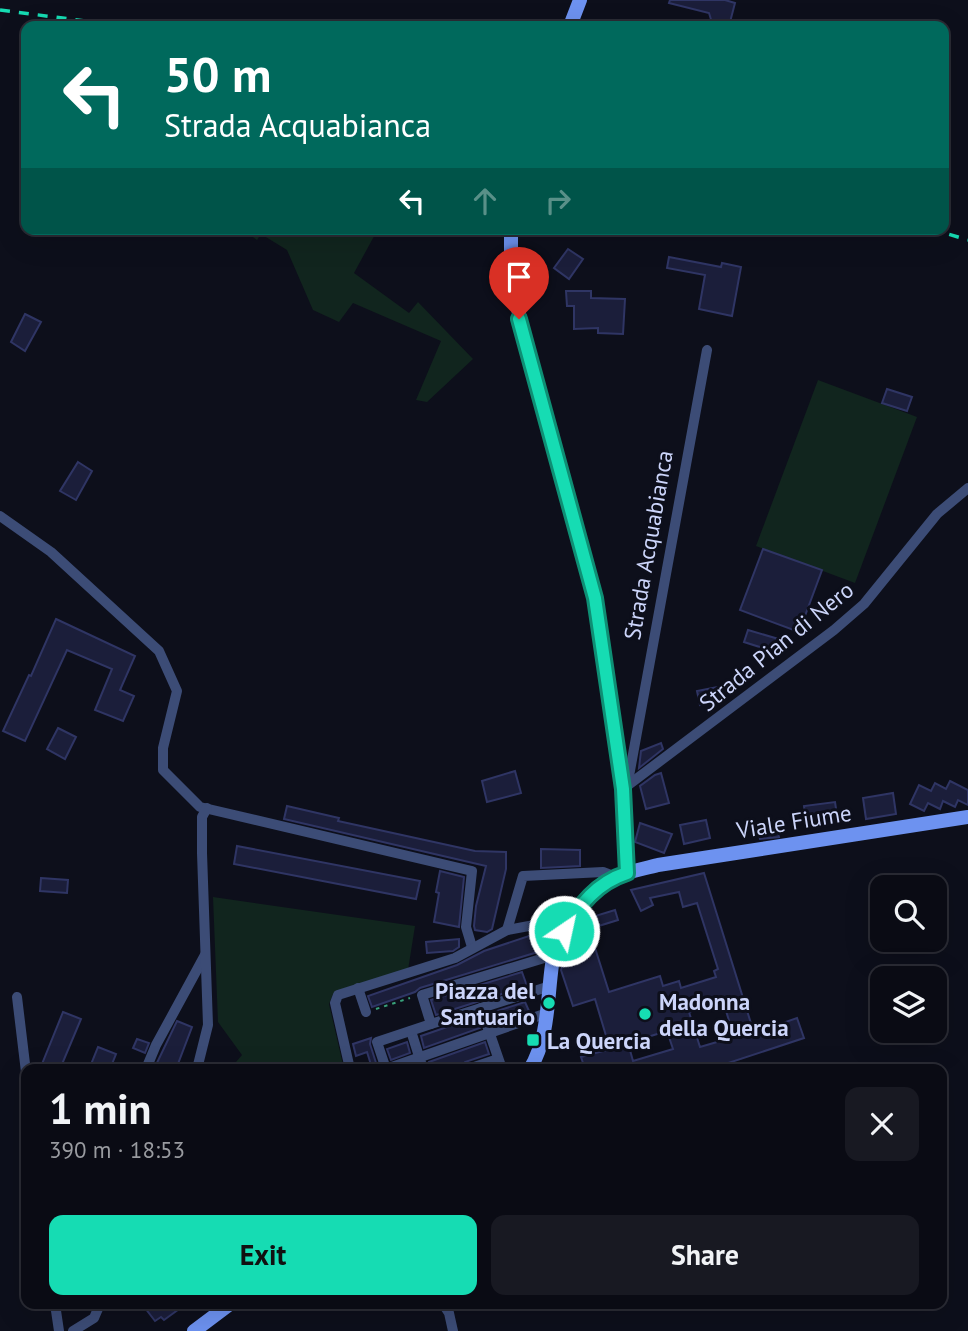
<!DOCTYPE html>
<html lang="en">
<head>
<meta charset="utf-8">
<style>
  :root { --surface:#0a0b14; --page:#181922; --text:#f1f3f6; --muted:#999ba0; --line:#2a2b34; --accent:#16dcb3 }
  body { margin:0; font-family:"PT Sans",sans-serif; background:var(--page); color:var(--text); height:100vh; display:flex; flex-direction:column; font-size:26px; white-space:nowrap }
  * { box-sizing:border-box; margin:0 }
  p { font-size:23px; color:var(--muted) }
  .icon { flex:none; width:38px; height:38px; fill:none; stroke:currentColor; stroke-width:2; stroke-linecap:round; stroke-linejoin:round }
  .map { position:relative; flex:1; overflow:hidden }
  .details { position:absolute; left:21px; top:1064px; width:926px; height:245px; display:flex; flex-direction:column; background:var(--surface); border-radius:14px; box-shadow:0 7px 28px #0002,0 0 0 2px var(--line) }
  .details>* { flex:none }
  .hud { position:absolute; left:21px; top:21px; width:928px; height:214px; border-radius:14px; box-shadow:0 7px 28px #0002,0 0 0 2px var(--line); background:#00695c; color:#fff; overflow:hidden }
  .buttons { position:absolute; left:870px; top:875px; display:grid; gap:14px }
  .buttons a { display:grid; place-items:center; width:77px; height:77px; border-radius:14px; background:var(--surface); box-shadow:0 7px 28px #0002,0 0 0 2px var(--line); font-size:35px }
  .pin { position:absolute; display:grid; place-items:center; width:60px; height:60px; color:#fff; margin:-72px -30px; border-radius:50% 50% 50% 0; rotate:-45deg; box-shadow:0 0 7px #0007 }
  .pin .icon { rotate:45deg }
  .me { position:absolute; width:77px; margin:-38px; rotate:34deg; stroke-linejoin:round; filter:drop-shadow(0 0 5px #0008) }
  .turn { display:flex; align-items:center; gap:24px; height:147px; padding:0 28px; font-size:32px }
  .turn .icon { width:91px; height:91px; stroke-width:2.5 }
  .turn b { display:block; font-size:49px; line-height:60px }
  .lanes { display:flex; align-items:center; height:66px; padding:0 28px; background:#0003; justify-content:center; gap:35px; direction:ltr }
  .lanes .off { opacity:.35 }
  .round { display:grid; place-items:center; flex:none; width:74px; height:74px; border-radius:14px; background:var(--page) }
  .overview { display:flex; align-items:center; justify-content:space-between; height:119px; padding:0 28px }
  h1 { font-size:42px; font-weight:700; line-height:52px }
  .primary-button { display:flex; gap:14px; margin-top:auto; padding:14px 28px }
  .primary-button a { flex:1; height:80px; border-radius:14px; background:var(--accent); color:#111; font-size:28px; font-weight:700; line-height:80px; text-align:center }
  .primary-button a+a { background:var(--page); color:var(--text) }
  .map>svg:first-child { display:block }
  .green { fill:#11251e }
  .building { fill:#1b1e3a; stroke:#2f3564; stroke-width:2; fill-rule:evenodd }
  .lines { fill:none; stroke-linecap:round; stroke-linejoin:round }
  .path { stroke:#38a27b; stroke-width:2; stroke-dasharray:3.5 5; stroke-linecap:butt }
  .street { stroke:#3c4c76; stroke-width:10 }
  .secondary { stroke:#6d92f0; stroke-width:14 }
  .rail { stroke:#16dcb3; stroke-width:3.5; stroke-dasharray:10 9; stroke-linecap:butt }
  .route-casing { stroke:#0e8f74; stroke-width:18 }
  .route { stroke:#16dcb3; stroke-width:12 }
  .poi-dot { fill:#16dcb3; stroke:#0d0f1b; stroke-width:2.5 }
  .labels { text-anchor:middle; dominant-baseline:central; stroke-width:6; stroke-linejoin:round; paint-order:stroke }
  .street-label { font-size:23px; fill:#ccd5fa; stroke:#0d0f1b }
  .poi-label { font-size:23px; font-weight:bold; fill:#ccd5fa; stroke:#0d0f1b; text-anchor:start }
</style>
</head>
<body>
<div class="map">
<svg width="968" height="1331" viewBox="0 0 968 1331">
  <rect width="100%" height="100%" fill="#0d0f1b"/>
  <g class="green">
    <polygon points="242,229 378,229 354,273 409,313 418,302 473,359 427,402 416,400 441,341 353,303 339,322 313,310 287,250 261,234 257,240"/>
    <polygon points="818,380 917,417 855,583 756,546"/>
    <polygon points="213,897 415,926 408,970 333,994 329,1004 344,1069 230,1069 242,1055 218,1022"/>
  </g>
  <g class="building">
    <polygon points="670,0 725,0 735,3 729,26 713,26 709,13 669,3"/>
    <polygon points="568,249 583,259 569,279 554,268"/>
    <polygon points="669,257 721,267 722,263 741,267 732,316 699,309 705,275 667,268"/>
    <polygon points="566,291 591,291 591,298 625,299 623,334 598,333 598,328 574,329 574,306 567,306"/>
    <polygon points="25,314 41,322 25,351 11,342"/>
    <polygon points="887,389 912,397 907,411 882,403"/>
    <polygon points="78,462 92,471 76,500 60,491"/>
    <polygon points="763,549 822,570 799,632 740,610"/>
    <polygon points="56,619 135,656 120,690 134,696 123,721 95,710 112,669 67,650 25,741 3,731 29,675 31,676"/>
    <polygon points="748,630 782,640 778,655 769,652 769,650 744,642"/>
    <polygon points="718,687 721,701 700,705 697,691"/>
    <polygon points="58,728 76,737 65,759 47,749"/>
    <polygon points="661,743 663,749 639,768 641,751"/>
    <polygon points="515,771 521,793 487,802 482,781"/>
    <polygon points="661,773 669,803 646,809 640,786 655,775"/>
    <polygon points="950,781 968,790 968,805 958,800 955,807 943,801 940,809 928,803 924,811 910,804 919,785 931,791 935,783 946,789"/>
    <polygon points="893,793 896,814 866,819 863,798"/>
    <polygon points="835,802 838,822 807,827 804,806"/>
    <polygon points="287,806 339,818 338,821 475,851 506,852 506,869 492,929 487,932 475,930 474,926 476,906 486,866 284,819"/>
    <polygon points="706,820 710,838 684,844 680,825"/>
    <polygon points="776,821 779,837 760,839 757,825"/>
    <polygon points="640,823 672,834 664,853 635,842"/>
    <polygon points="237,846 420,881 416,899 234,864"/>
    <polygon points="541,849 580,850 580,866 541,868"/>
    <polygon points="440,871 464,877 459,927 434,922 439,893 436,892"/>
    <path d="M 704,873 L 754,1033 L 797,1018 L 804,1038 L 710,1069 L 585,1069 L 581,1057 L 610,1049 L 595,999 L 573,1006 L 561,970 L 562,967 L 585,959 L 577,928 L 582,920 L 615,910 L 618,920 L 589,929 L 609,992 L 660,976 L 663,986 L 679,981 L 681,988 L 716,977 L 714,971 L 718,969 L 697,903 L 683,907 L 679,892 L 650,898 L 653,905 L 641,911 L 631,890 ZM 723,1001 L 734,1037 L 700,1047 L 689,1012 ZM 667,1031 L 673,1049 L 633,1061 L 628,1043 Z"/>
    <polygon points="41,878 68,880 67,893 40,891"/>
    <polygon points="535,934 541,951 420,988 415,992 372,1007 368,996 457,965 484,951"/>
    <polygon points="459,939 459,947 453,951 427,953 426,942"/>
    <polygon points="522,972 527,986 436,1015 431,1000"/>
    <polygon points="525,1002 529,1011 494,1023 491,1013"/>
    <polygon points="63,1012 81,1019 60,1069 40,1069"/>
    <polygon points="476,1017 480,1028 424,1048 421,1036"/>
    <polygon points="177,1021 192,1027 176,1069 154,1069"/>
    <polygon points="371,1038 370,1044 377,1066 372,1068 367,1052 356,1056 353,1044"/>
    <polygon points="137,1039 149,1043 145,1053 133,1048"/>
    <polygon points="407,1042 410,1053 391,1060 387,1049"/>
    <polygon points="485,1042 489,1054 465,1062 461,1069 430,1069 429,1062"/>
    <polygon points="98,1047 116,1054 110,1069 90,1067"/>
    <polygon points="142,1304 186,1304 164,1320 161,1317 155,1321"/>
  </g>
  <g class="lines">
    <polyline class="path" points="376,1009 410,998"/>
    <g class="street">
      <polyline points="0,516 51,552 159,651 177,691 163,748 163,770 200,807 472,871 466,927 472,947"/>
      <polyline points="625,786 629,776 707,350"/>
      <polyline points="623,789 834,630 864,604 937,514 968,488"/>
      <polyline points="507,930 523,876 603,872 616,877"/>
      <polyline points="358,988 366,1012"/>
      <polyline points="17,997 26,1072"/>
      <polyline points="481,1008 502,1069"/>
      <polyline points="431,1024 550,986"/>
      <polyline points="411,1031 423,1069"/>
      <polyline points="146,1069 156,1045 205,955"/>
      <polyline points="197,1069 208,1025 202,853 202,817 207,808"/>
      <polyline points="350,1069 335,1003 338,995 455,958 507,930 572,918"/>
      <polyline points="386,1069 377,1042 431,1024 422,995 554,955"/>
      <polyline points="386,1069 547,1013"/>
      <polyline points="468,1069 498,1059"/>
      <polyline points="553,1069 559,1067 565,1069"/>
      <polyline points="55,1304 59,1331"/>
      <polyline points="443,1304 449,1313 453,1331"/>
      <polyline points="73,1331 94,1318 100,1304"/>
    </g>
    <g class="secondary">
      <polyline points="570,26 580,0"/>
      <polyline points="511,229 511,267 523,337 595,598 623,789 627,873"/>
      <path d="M 530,1069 C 549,1037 547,1000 552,965 C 556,936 584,891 612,878 C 626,872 643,869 658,865 L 968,817"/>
      <polyline points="194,1331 230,1304"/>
    </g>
    <g class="rail">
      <polyline points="0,10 124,26"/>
      <polyline points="931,229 968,240"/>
    </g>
  </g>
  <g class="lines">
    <defs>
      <path id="route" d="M 519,319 L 595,598 L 623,789 L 627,873 C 596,883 580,905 564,931"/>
    </defs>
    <use href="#route" class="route-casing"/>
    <use href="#route" class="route"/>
  </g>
  <g class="poi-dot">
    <circle cx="549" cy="1003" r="7"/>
    <circle cx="645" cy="1014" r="7"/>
    <rect x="526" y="1033" width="14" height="14" rx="3.5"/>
  </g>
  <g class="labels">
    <g class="street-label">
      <text transform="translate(648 545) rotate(-80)">Strada Acquabianca</text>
      <text transform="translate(776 646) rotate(-39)">Strada Pian di Nero</text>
      <text transform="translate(794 821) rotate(-9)">Viale Fiume</text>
    </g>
    <g class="poi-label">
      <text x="535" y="990" text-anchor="end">Piazza del<tspan x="535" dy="26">Santuario</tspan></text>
      <text x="659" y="1001">Madonna<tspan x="659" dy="26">della Quercia</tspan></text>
      <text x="547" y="1040">La Quercia</text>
    </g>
  </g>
</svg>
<div class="buttons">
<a><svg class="icon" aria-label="search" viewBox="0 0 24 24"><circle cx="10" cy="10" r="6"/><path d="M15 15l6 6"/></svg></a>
<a><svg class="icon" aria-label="layers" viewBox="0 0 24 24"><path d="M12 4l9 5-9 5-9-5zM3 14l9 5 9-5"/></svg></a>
</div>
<div class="pin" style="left:519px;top:319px;background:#d93025"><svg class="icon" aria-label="arrive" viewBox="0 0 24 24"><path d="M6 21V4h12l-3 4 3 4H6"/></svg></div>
<svg class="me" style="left:564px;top:931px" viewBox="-20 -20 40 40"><circle r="17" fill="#16dcb3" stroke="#fff" stroke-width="3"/><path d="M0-11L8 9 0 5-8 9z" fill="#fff"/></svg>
<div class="hud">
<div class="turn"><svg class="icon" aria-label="left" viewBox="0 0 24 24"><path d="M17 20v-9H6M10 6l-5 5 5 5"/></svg><div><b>50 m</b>Strada Acquabianca</div></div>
<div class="lanes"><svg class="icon" aria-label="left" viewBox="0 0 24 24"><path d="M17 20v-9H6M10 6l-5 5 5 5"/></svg><svg class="icon off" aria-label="ahead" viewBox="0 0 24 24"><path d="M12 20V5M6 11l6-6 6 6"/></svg><svg class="icon off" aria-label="right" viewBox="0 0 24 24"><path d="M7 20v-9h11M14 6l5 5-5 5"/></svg></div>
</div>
<section class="details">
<div class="overview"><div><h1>1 min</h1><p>390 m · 18:53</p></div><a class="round"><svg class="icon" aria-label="close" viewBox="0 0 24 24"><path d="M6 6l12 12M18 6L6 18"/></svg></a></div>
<div class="primary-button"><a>Exit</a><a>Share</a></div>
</section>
</div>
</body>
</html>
